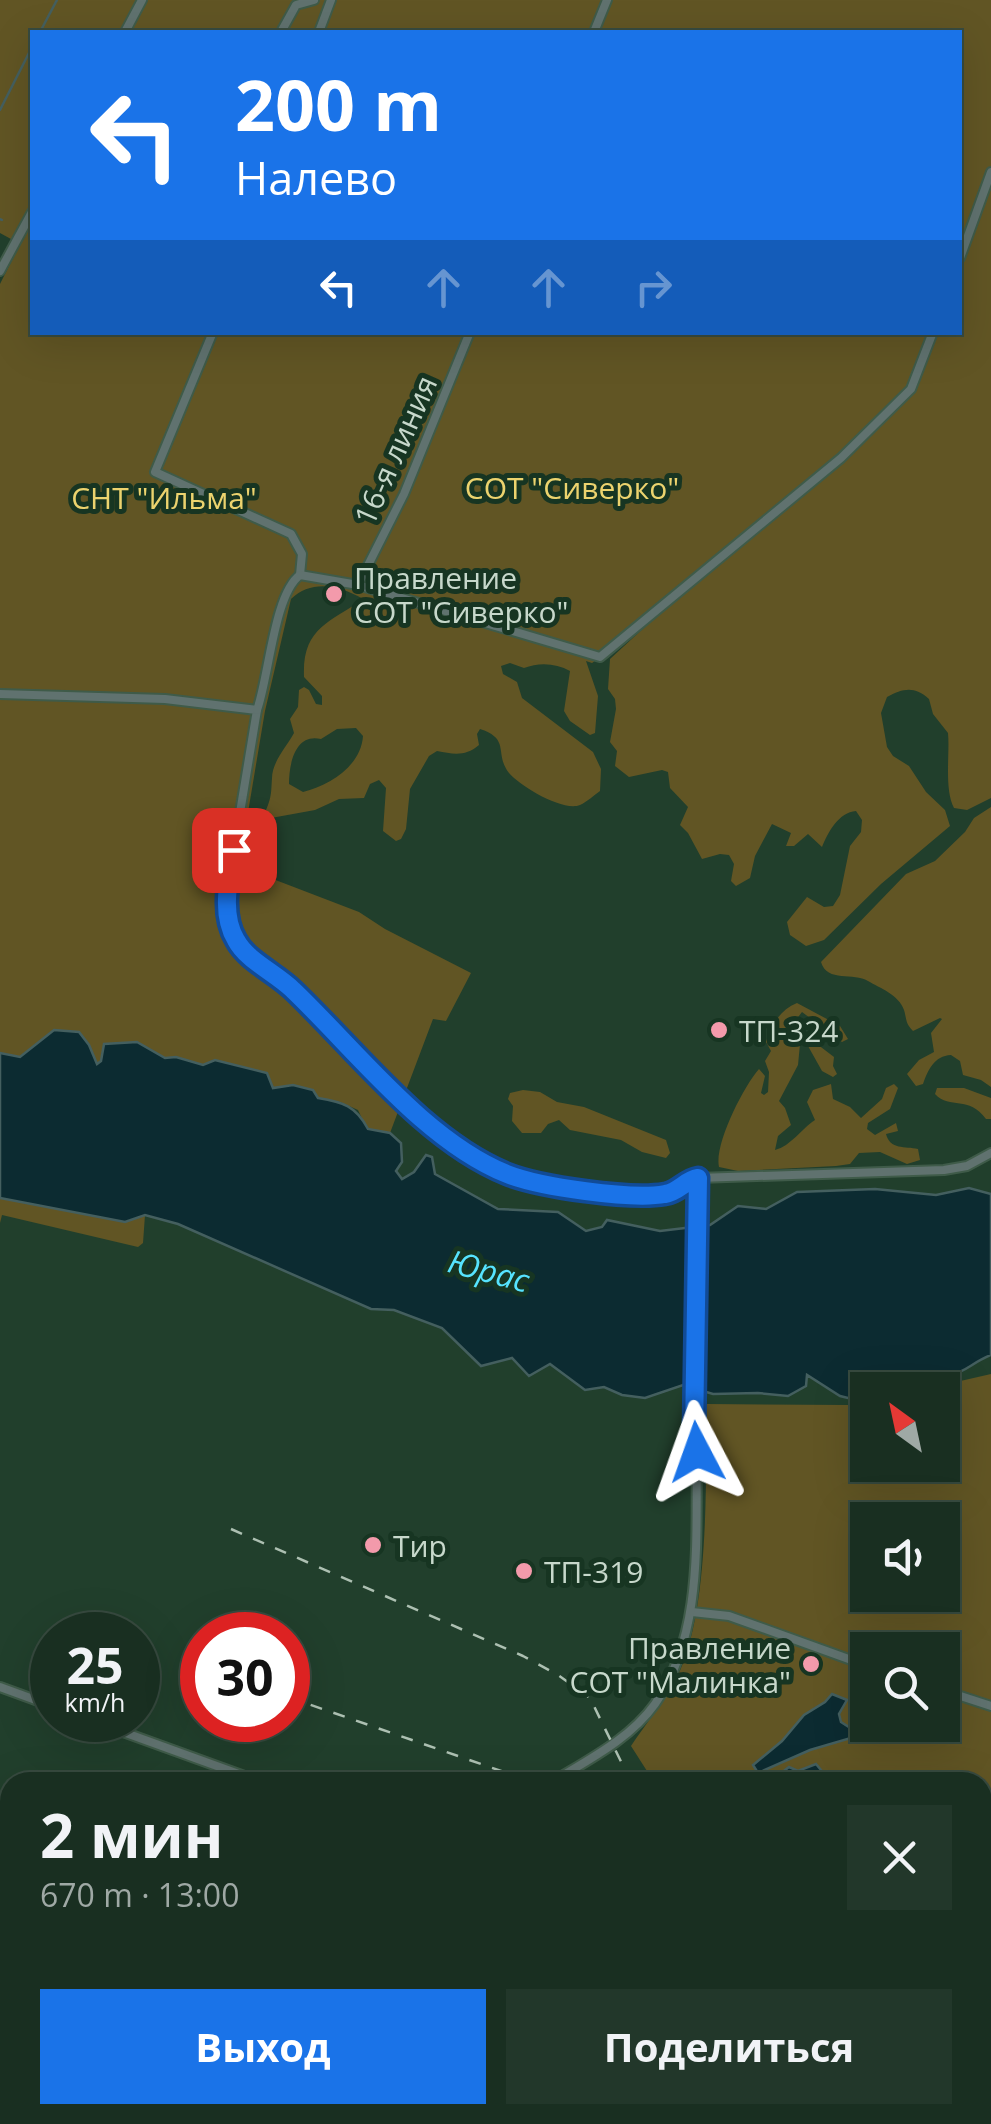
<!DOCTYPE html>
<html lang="ru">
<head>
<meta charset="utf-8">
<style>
  :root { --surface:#192f21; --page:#22372a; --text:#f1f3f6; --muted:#9fa9a5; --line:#374a3f; --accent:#1a73e8 }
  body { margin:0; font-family:"Open Sans",sans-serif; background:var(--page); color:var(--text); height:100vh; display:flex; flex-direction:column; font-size:38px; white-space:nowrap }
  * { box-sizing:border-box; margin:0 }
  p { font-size:32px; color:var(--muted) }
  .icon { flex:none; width:55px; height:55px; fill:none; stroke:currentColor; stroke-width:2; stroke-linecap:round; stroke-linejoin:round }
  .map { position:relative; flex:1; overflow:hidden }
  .details { position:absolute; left:0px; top:1772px; width:992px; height:352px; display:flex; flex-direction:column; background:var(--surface); border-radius:30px 30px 0 0; box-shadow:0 10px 40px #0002,0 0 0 2px var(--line) }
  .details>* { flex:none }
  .hud { position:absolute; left:30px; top:30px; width:932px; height:305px; border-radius:0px; box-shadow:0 10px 40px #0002,0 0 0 2px var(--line); background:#1a73e8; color:#fff; overflow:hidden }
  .needle { width:65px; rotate:327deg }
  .buttons { position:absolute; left:850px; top:1372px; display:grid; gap:20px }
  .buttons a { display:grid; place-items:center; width:110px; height:110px; border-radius:0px; background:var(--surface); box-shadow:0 10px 40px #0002,0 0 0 2px var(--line); font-size:50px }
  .speed { position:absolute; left:30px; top:1612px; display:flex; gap:20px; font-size:50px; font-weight:700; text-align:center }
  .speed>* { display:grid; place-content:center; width:130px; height:130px; border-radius:50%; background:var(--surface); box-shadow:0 10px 40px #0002,0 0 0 2px var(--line); line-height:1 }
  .speed small { font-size:25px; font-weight:400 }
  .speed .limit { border:15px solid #d22; background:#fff; color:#111 }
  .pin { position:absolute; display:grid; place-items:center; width:85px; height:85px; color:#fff; margin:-42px; border-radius:20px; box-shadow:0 5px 15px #0006 }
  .me { position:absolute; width:110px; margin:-55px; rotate:356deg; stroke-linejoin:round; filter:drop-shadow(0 0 8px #0008) }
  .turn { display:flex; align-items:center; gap:35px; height:210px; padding:0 40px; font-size:45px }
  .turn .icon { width:130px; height:130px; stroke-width:2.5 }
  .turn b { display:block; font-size:70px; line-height:85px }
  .lanes { display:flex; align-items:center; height:95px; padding:0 40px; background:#0003; justify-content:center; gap:50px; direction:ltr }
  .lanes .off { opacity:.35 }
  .round { display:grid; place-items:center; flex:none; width:105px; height:105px; border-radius:0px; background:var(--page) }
  .overview { display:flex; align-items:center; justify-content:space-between; height:170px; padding:0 40px }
  h1 { font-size:60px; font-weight:700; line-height:75px }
  .button { display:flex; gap:20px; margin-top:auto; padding:20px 40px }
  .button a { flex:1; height:115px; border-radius:0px; background:var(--accent); color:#fff; font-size:40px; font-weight:700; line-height:115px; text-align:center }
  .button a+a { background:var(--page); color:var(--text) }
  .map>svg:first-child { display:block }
  .green { fill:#615524; fill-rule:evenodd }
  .water { fill:#0c2b31; stroke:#445f5f; stroke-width:2.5 }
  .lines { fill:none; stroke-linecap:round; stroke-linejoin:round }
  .stream { stroke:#445f5f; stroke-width:2.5 }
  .minor-casing { stroke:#3f5b49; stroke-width:12 }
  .minor { stroke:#60726f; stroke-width:8 }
  .rail { stroke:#adc0b2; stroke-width:2.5; stroke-dasharray:12 12; stroke-linecap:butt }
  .route-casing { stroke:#114b97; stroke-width:25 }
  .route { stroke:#1a73e8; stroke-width:18 }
  .poi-dot { fill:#f39aab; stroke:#173522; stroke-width:4 }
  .labels { text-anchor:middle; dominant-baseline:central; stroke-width:10; stroke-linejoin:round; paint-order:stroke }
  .street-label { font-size:30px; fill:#c7d8cb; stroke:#173522 }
  .park-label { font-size:30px; fill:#ecd36e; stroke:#173522 }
  .poi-label { font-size:30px; fill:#c7d8cb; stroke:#173522; text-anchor:start }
  .water-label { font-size:32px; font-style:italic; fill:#56e3fe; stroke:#173522 }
</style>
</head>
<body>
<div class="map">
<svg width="991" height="2124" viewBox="0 0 991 2124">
  <rect width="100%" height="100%" fill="#213f2c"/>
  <g class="green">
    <path d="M 0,0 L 991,0 L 991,798 L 967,810 L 954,808 C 944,789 950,754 948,733 L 933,714 L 929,699 C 915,686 903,688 887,697 L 881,713 L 887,747 L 893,756 L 909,766 L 926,792 L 945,810 L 950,826 L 881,884 L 824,940 L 806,946 L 790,935 L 787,922 L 807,897 L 824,907 L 833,906 L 840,895 L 850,846 L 861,832 L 862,820 L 856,811 C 839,812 828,832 822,847 L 808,834 L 794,846 L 786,846 L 791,833 L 772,824 L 755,856 L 750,878 L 736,886 L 731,881 L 734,864 L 729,855 L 720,854 L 702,859 L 688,833 L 680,825 L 688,807 L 670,788 L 668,772 L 662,770 L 629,777 L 615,766 L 617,751 L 610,742 L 616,709 L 615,699 L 608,689 L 610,659 L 661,612 L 592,663 L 586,661 L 598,696 L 595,733 L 590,735 L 570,721 L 564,711 L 570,671 C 556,663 539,662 524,668 L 510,663 L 501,666 L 503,674 L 517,682 L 522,698 L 593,752 L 601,769 L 600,791 C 594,795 587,802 580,805 C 563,812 520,786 509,773 C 494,754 511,739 480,729 L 477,734 L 479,745 C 465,757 453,754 437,751 L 429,756 L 410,789 L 406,829 L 401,839 L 396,841 L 383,831 L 386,788 L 379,780 L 370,784 L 364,798 L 339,799 L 315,810 L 271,818 L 266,810 C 272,796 271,791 272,778 C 272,762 287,746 294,733 L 290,719 L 298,707 L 299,690 L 304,687 L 309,690 L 316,704 L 322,705 L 322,696 L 304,677 C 302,627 330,623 363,599 C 340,585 311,579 291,599 L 265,711 L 239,866 L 359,912 L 385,929 L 471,973 L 446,1021 L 433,1019 L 390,1133 L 367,1129 L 358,1110 L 340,1102 L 318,1098 L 293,1085 L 273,1088 L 267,1073 L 215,1060 L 203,1065 L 176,1057 L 165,1058 L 137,1042 L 101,1053 L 101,1062 L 97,1064 L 89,1045 L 20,1057 L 0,1053 L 0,284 L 20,244 L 0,233 ZM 32,32 L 960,32 L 960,332 L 32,332 ZM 356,728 L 363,736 C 361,766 330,785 303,792 L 289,784 C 289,764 295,733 321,739 L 337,729 Z"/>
    <path d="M 991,807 L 991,1087 L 981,1080 L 963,1075 L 960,1061 L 951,1055 C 934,1056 928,1070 923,1084 L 916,1086 L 907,1074 L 919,1060 L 934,1052 L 931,1033 L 942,1019 L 940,1018 L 913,1031 C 905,1023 907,1020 904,1010 C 899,995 880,988 868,981 C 854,972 827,983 821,962 L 906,874 L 935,861 L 965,832 L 974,818 Z"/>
    <path d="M 797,1003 L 840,1026 L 848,1039 L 842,1042 L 802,1012 L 792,1025 L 834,1057 L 833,1066 L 837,1074 L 833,1077 L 822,1071 L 808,1046 L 800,1044 L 798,1065 L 779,1101 L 785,1108 L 791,1125 L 778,1136 L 775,1150 C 791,1146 801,1129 815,1120 L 807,1102 L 813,1090 L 831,1084 L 833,1099 L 850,1107 L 861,1118 L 882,1099 L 886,1088 L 894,1084 L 898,1088 L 890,1109 L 868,1123 L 867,1129 L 875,1135 L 896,1123 L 898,1131 L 886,1134 C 890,1150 905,1146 918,1149 L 920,1160 L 907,1164 L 880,1152 L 859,1153 L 850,1164 L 836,1166 L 738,1171 L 719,1167 C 714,1145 743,1087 759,1069 L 765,1076 L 761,1093 L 764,1095 L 768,1092 L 769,1072 L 765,1061 L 771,1051 L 766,1042 C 771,1025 780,1010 797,1003 Z"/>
    <path d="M 937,1088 L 964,1088 L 991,1098 L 991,1119 L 986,1119 C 969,1095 950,1110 935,1094 Z"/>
    <polygon points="523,1090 540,1092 557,1102 584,1107 666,1140 670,1153 666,1158 642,1152 621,1140 570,1130 559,1120 548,1124 541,1133 522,1133 512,1121 513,1106 508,1099 510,1093"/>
    <polygon points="0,1198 124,1222 145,1215 143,1243 138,1247 2,1215 0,1223"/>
    <path d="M 991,1374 L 991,2124 L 732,2124 L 730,2115 L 982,2115 L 982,1782 L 654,1782 L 631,1746 C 645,1725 662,1704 675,1681 C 710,1616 706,1480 706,1404 L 850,1405 L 867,1397 L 868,1465 L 942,1465 L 942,1390 L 921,1390 ZM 868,1520 L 942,1520 L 942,1595 L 868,1595 ZM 868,1650 L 942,1650 L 942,1725 L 868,1725 Z"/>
    <polygon points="222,2115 263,2115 276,2124 232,2124"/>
  </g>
  <g class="water">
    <path d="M 54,1030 L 79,1032 L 89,1045 L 97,1064 L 101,1061 L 104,1044 L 137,1042 L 165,1058 L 176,1057 L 203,1065 L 215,1060 L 267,1073 L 273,1088 L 293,1085 L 313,1090 L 318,1098 C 343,1102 356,1106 368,1129 L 390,1133 L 401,1143 L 402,1162 L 396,1171 L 402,1179 L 414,1172 L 426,1155 L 432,1157 L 435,1174 L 498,1209 L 558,1212 L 586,1231 L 602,1227 L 607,1220 L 660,1231 L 710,1225 L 738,1206 L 766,1209 L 797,1192 L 875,1189 L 936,1195 L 969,1188 L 991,1194 L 991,1355 C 962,1367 965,1379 928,1372 C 913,1390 907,1390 886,1380 L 852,1399 L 840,1396 L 807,1375 L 806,1386 L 788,1396 L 758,1393 L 713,1394 L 683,1385 L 645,1398 L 622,1395 L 604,1387 L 585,1390 L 550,1364 L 529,1376 L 512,1358 L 481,1366 L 442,1328 L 394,1310 L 371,1309 L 178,1224 L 145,1215 L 125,1222 L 0,1198 L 0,1053 L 20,1057 Z"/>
    <polygon points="832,1694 847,1700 839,1714 841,1722 855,1731 851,1738 810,1750 758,1773 753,1765 782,1741 804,1715 825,1702"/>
    <polygon points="816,1764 831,1782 752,1782 776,1777 789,1767 798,1771"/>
  </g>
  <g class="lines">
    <g class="stream">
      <polyline points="40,32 57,0"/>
      <polyline points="0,110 32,47"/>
      <polyline points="0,219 2,220"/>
    </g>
    <defs>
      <g id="minor">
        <polyline points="125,32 142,0"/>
        <polyline points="281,32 296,5 314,0"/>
        <polyline points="319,32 331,0"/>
        <polyline points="594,32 607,0"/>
        <polyline points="960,258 991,172"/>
        <polyline points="0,271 32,212"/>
        <polyline points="213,332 155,472 291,534 302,554 300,575"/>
        <polyline points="358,585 404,494 470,332"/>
        <path d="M 0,694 L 165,699 L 257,710 L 228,885 C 227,903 226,921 234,937 C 244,959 273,972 291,987 C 356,1045 425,1144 508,1175 C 541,1187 631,1201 666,1195 C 679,1192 685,1180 698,1178 L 944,1170 L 967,1166 L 991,1153"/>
        <path d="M 257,710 C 269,677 274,594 300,575 L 358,585 L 600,657 L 841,458 L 911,389 L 933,332"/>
        <polyline points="692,1612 729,1616 868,1666"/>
        <polyline points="0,1687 52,1706"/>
        <polyline points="942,1690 991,1706"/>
        <polyline points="90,1720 261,1782"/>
        <path d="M 552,1782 C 588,1760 630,1739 655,1704 C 705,1631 695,1535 697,1451 L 694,1433 L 698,1178"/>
      </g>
    </defs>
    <use href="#minor" class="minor-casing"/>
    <use href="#minor" class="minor"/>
    <g class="rail">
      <polyline points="231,1529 523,1656 558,1675 590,1698 631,1782"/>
      <polyline points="198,1666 202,1667"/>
      <polyline points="288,1697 504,1772 523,1782"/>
      <polyline points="162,1776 173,1782"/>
      <polyline points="0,1945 10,1951"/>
      <polyline points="283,2115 297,2124"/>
      <polyline points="685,2115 690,2124"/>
    </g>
  </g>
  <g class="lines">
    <defs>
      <path id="route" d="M 234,850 C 229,879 220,913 236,940 C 247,961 276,973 293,990 C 356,1050 425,1141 507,1174 C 540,1187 631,1200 665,1194 C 679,1192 685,1180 698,1178 L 694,1433 L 697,1452"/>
    </defs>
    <use href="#route" class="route-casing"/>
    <use href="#route" class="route"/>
  </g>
  <g class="poi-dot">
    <circle cx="334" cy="594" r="10"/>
    <circle cx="719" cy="1030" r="10"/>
    <circle cx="373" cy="1545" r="10"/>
    <circle cx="524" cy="1571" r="10"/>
    <circle cx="811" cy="1664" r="10"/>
  </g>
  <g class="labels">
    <g class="street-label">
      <text transform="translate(395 450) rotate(-66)">16-я линия</text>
    </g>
    <g class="park-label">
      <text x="572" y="487">СОТ "Сиверко"</text>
      <text x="164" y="497">СНТ "Ильма"</text>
    </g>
    <g class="poi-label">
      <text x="354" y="577">Правление<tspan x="354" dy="34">СОТ "Сиверко"</tspan></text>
      <text x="739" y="1030">ТП-324</text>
      <text x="393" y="1545">Тир</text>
      <text x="544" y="1571">ТП-319</text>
      <text x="791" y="1647" text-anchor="end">Правление<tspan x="791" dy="34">СОТ "Малинка"</tspan></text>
    </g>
    <g class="water-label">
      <text transform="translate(489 1270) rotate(15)">Юрас</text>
    </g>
  </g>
</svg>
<div class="buttons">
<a><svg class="needle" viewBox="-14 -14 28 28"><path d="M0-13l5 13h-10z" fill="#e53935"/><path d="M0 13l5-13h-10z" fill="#9fa9a5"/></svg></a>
<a><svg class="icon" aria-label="sound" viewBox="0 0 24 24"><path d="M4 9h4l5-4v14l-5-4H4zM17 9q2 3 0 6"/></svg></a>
<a><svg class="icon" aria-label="search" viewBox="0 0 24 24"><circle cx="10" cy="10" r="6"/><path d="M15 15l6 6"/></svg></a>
</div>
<div class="speed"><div>25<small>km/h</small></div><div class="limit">30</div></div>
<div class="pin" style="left:234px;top:850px;background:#d93025"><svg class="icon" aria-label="arrive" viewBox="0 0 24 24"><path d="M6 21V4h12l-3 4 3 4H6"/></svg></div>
<svg class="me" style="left:697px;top:1452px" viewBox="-20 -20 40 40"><path d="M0-17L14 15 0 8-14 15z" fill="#1a73e8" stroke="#fff" stroke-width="4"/></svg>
<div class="hud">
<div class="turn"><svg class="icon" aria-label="left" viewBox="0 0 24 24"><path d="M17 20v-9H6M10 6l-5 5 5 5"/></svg><div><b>200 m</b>Налево</div></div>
<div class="lanes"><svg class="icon" aria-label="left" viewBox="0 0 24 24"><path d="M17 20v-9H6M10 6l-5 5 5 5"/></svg><svg class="icon off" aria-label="ahead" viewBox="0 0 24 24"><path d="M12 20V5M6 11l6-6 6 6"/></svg><svg class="icon off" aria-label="ahead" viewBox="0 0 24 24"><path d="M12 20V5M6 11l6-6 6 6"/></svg><svg class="icon off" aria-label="right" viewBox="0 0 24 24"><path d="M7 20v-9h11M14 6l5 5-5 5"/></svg></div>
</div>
<section class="details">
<div class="overview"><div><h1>2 мин</h1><p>670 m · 13:00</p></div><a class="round"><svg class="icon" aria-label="close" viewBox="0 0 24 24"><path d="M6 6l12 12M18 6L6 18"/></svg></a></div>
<div class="button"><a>Выход</a><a>Поделиться</a></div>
</section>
</div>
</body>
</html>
